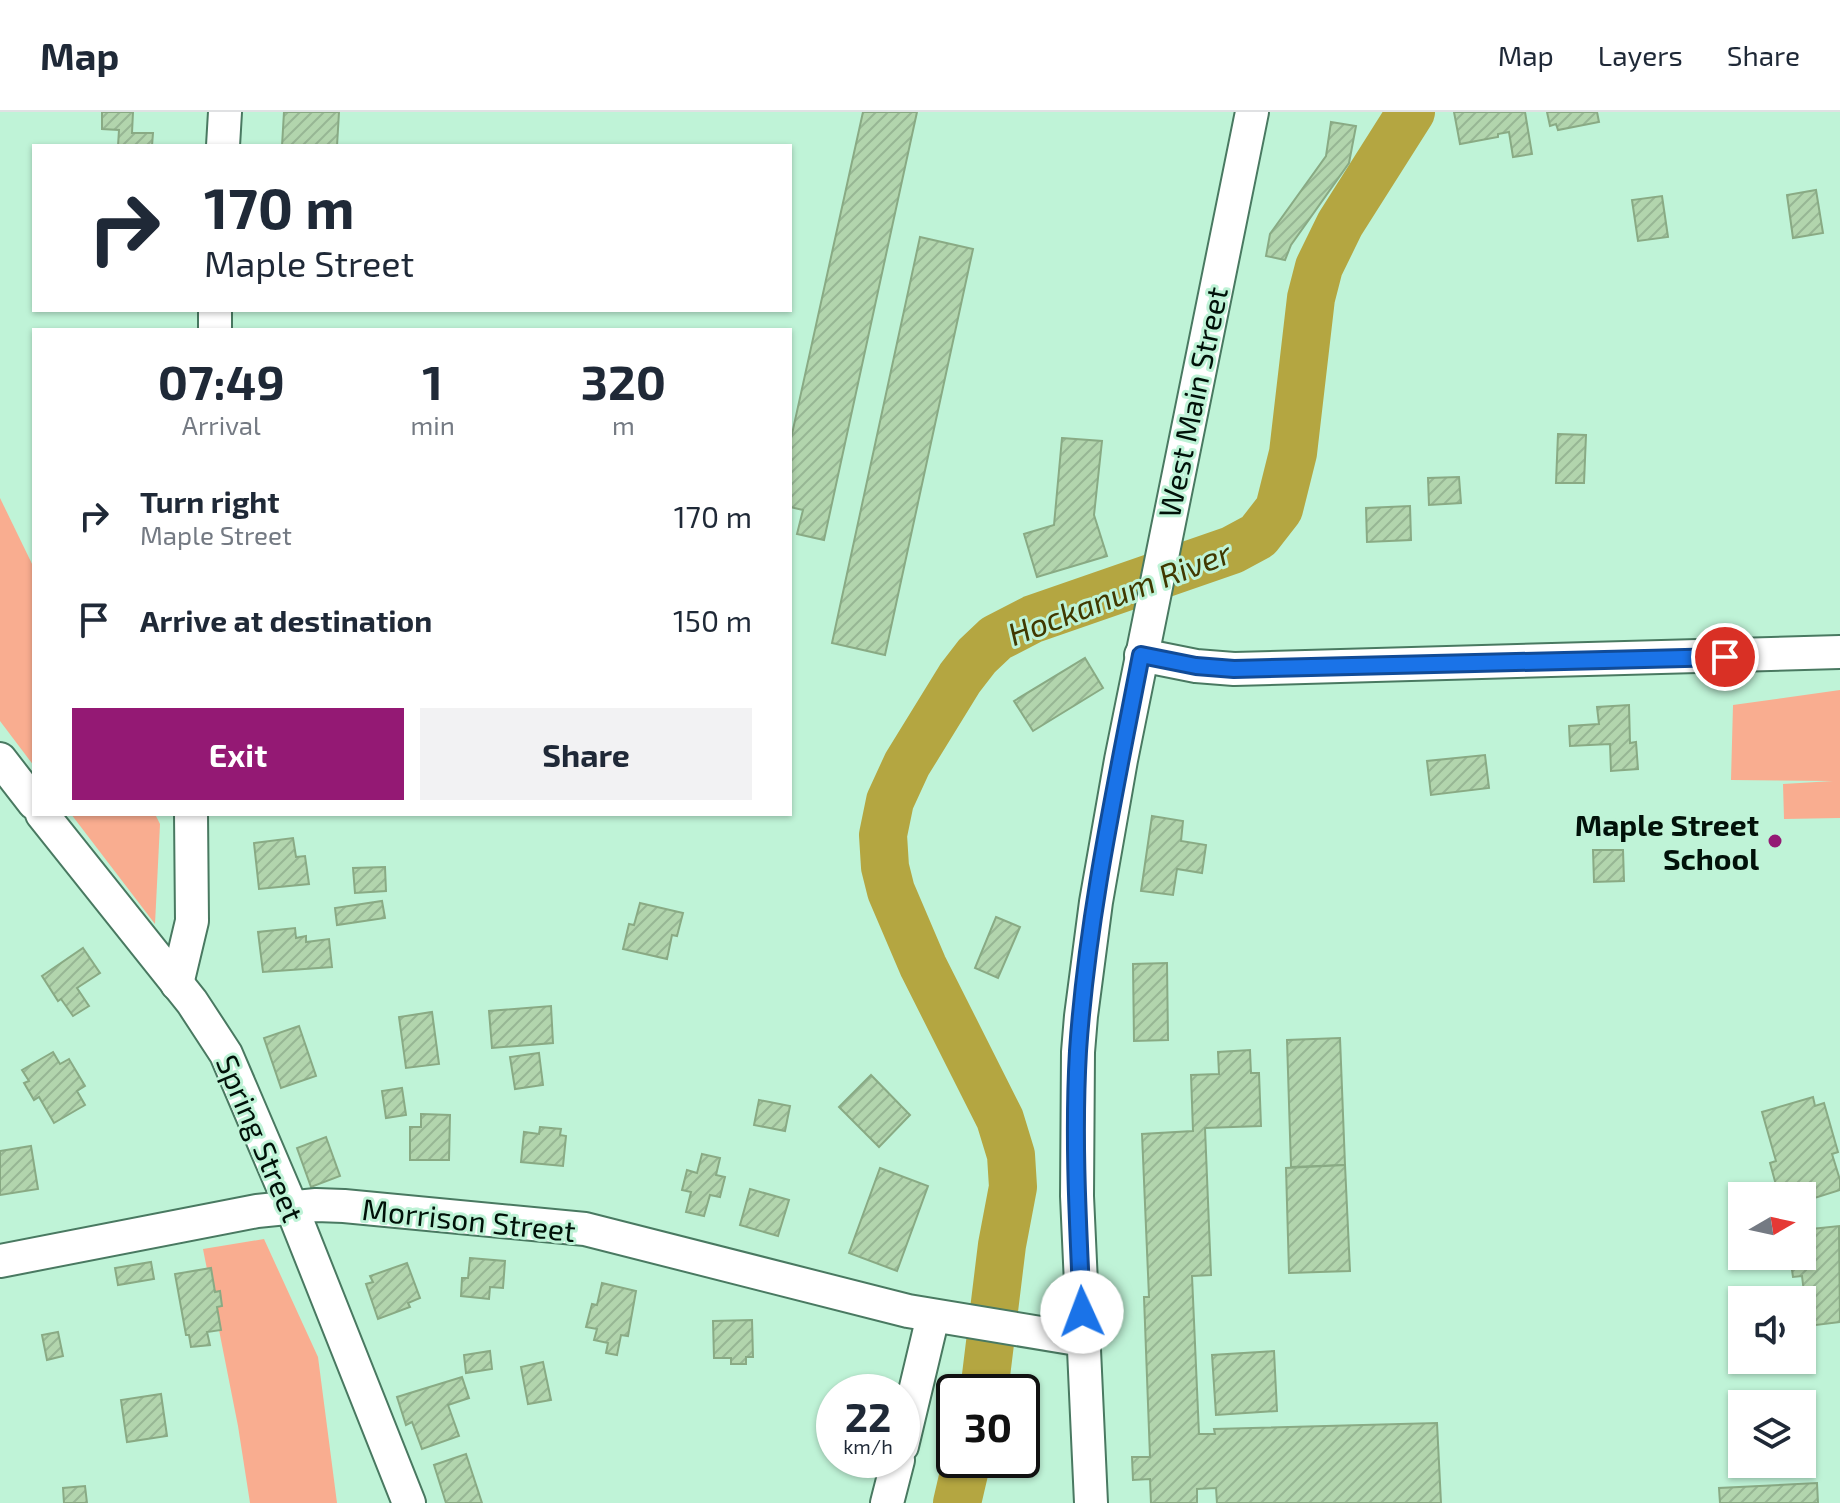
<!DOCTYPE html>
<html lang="en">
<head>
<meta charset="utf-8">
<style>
  :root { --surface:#fff; --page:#f2f2f3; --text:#1f2937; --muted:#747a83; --line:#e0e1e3; --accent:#941974 }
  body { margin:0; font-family:"Exo 2",sans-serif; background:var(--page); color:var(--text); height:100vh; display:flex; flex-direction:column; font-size:30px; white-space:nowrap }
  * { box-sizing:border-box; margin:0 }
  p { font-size:26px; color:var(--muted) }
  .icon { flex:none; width:44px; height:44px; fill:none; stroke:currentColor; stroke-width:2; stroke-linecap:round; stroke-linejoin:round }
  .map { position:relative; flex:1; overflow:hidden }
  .drawer { position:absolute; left:32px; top:216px; width:760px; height:488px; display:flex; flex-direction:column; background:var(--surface); border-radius:0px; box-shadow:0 2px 6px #0004 }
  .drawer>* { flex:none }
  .guide { position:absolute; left:32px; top:32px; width:760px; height:168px; border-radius:0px; box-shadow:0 2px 6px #0004; background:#fff; color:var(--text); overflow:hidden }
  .needle { width:52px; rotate:81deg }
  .tools { position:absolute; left:1728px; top:1070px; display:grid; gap:16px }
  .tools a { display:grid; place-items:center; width:88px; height:88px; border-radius:0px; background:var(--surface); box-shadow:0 2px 6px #0004; font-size:40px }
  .speed { position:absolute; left:816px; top:1262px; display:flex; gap:16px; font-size:40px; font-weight:700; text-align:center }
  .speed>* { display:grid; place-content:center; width:104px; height:104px; border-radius:50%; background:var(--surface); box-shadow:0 2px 6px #0004; line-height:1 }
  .speed small { font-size:20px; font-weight:400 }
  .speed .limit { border:4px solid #111; border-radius:12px; background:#fff; color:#111 }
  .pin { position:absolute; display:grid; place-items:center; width:68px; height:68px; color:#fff; margin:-34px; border:4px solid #fff; border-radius:50%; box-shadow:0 2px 8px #0007 }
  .me { position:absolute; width:88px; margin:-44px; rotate:358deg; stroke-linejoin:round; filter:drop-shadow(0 0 6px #0008) }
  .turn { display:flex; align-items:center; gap:28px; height:168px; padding:0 40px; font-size:36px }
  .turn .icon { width:104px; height:104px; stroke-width:2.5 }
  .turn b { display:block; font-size:56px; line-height:68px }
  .eta { display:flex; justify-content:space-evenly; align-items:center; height:136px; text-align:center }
  .eta b { font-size:48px; font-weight:700; line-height:56px }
  .cta { display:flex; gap:16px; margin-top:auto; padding:16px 40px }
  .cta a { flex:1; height:92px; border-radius:0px; background:var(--accent); color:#fff; font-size:32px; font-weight:700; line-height:92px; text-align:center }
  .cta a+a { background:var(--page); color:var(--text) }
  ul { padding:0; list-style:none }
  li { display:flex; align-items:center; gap:24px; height:104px; padding:0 40px }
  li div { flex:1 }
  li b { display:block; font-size:30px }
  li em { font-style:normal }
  header { display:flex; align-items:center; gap:48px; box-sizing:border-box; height:112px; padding:0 40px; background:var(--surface); border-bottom:2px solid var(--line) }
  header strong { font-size:38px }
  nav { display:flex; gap:44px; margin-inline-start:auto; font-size:28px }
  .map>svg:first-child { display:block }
  .green { fill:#f9ad90 }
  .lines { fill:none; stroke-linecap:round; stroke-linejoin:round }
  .river { stroke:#b4a641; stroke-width:48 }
  .building { fill:url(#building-hatch); stroke:#89aa84; stroke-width:2 }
  .minor-casing { stroke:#497961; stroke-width:36 }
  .minor { stroke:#fff; stroke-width:32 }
  .route-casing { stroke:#114b97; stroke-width:20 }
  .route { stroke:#1a73e8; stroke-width:14 }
  .poi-dot { fill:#941974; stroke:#bff3d7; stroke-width:3 }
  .labels { text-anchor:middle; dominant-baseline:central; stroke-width:6; stroke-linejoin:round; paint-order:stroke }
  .street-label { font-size:30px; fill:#011109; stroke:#bff3d7 }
  .poi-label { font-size:30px; font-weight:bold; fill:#011109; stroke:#bff3d7; text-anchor:end }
  .water-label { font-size:32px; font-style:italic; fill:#403800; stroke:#bff3d7 }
</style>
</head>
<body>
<header>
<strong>Map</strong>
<nav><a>Map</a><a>Layers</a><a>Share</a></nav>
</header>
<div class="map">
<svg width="1840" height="1391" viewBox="0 0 1840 1391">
  <defs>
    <pattern id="building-hatch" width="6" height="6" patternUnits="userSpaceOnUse" patternTransform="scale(2)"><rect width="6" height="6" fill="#b2d5ad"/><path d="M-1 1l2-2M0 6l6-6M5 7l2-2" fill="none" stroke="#97b694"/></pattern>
  </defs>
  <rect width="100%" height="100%" fill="#bff3d7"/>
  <g class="green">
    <polygon points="0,386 34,456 34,654 0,609"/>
    <polygon points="1840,578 1840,706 1784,707 1783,672 1833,669 1731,668 1733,593"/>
    <polygon points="71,702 155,702 160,712 155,812"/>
    <polygon points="264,1127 318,1245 337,1391 250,1391 238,1314 203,1137"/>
  </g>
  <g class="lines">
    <g class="river">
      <polyline points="984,1280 1002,1133 1013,1075 1011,1043 1000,1007 923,854 891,779 885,755 883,723 890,689 907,652 960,566 977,544 996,526 1033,507 1232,438 1258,424 1279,397 1293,341 1311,186 1319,155 1340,112 1411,0"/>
      <polyline points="957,1391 967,1348"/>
    </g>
  </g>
  <g class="building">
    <polygon points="102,0 133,0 132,21 153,21 152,34 118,34 119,18 102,17"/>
    <polygon points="284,0 339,0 337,34 282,34"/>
    <polygon points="863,0 917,0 824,428 797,422 803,398 790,395 790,331"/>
    <polygon points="1454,0 1525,0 1532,42 1513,45 1509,20 1498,22 1498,25 1460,32"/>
    <polygon points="1547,0 1597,0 1599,10 1558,18 1556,12 1550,14"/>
    <polygon points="1331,10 1356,14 1349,51 1291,133 1285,148 1266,144 1270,122 1326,44"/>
    <polygon points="1816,78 1823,121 1793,126 1787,83"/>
    <polygon points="1662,84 1668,125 1638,129 1632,88"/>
    <polygon points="920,125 973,137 885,543 832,531"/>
    <polygon points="1558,322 1586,323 1584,371 1556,371"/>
    <polygon points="1062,326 1102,329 1094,403 1107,444 1037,465 1024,422 1054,413"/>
    <polygon points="1459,365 1461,391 1429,393 1428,366"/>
    <polygon points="1410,394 1411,428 1367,430 1366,396"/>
    <polygon points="1085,546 1103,576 1033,619 1014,589"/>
    <polygon points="1629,593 1630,631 1636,630 1638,657 1611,659 1610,632 1570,634 1569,614 1599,612 1597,595"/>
    <polygon points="1485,643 1489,676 1431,683 1427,649"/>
    <polygon points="1152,704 1183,709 1181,729 1206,733 1202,761 1177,757 1173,783 1141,779"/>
    <polygon points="293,726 296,745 305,744 309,772 259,777 254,731"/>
    <polygon points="1593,738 1623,738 1624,769 1594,770"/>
    <polygon points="385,755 386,779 355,781 353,756"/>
    <polygon points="382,789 385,806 337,813 335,796"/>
    <polygon points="640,791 683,801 677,824 672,823 667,847 623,837 629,812 634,813"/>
    <polygon points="996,805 1020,815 998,866 975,856"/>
    <polygon points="295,816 296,826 306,824 306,830 329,827 332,855 263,860 258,820"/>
    <polygon points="83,836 100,861 77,876 89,894 73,904 61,887 58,889 42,864"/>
    <polygon points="1167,851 1168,928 1134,929 1133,852"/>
    <polygon points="551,894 553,931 492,936 489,899"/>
    <polygon points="432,900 439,952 406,956 399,905"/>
    <polygon points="299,914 316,964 281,976 264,926"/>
    <polygon points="1340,926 1345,1053 1291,1055 1287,928"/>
    <polygon points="1250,938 1251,961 1259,961 1261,1014 1205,1016 1211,1163 1192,1164 1199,1322 1215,1322 1214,1317 1437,1311 1441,1391 1217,1391 1216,1376 1197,1377 1197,1391 1151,1391 1150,1367 1133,1368 1132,1345 1150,1345 1144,1185 1149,1185 1142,1022 1193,1019 1191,963 1219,962 1218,940"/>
    <polygon points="53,940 60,952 69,947 85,974 77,979 85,993 54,1011 39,985 34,988 24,971 29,969 22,958"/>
    <polygon points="539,941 543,973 515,977 510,945"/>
    <polygon points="871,963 910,1003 879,1035 839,995"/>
    <polygon points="402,976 406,1003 386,1006 382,979"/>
    <polygon points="1813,985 1815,994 1824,991 1838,1040 1832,1042 1840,1068 1840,1078 1802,1090 1802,1084 1779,1084 1770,1051 1776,1049 1762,1000"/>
    <polygon points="759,988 790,994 785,1019 754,1013"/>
    <polygon points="421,1002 450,1003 449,1048 410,1048 410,1015 421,1015"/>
    <polygon points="540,1015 561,1017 560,1023 566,1024 563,1054 521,1050 524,1020 539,1022"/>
    <polygon points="326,1025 340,1064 311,1075 297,1036"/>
    <polygon points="31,1034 38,1077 0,1083 0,1039"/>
    <polygon points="702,1042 720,1046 716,1063 725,1065 720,1085 710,1083 704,1104 686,1100 691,1080 682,1078 687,1058 697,1061"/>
    <polygon points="1345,1053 1350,1159 1289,1161 1286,1056"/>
    <polygon points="880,1056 928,1074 897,1159 849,1141"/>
    <polygon points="750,1077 789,1088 778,1124 740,1113"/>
    <polygon points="1839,1114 1840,1210 1808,1214 1802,1164 1793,1165 1790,1144 1802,1144 1802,1118"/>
    <polygon points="470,1146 505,1149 503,1176 490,1175 489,1187 461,1184 462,1166 468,1166"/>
    <polygon points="151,1150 154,1167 118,1173 115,1156"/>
    <polygon points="407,1151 420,1186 408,1191 410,1195 378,1207 366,1172 373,1170 370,1164"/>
    <polygon points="211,1156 215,1180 220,1179 222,1194 217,1195 221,1218 207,1220 210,1233 191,1235 189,1223 186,1223 175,1162"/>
    <polygon points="602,1171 636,1179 628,1224 621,1223 617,1243 606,1241 608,1231 594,1228 597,1217 586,1215 592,1192 597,1193"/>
    <polygon points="752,1208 753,1245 746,1245 746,1252 731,1252 731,1246 714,1246 713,1209"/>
    <polygon points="58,1220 63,1244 47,1248 42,1223"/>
    <polygon points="490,1239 492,1257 466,1261 464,1243"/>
    <polygon points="1274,1239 1277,1299 1216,1303 1212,1243"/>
    <polygon points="543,1250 551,1288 528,1292 521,1255"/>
    <polygon points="462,1265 469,1286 448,1293 459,1324 422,1337 412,1310 406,1313 397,1285"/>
    <polygon points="161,1282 167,1324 127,1330 121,1288"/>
    <polygon points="466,1342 482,1391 446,1391 434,1353"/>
    <polygon points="1817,1371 1818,1391 1720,1391 1719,1376"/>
    <polygon points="85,1374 87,1391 64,1391 63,1376"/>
  </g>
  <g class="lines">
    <defs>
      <g id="minor">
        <polyline points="223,34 225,0"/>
        <polyline points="215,218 215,198"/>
        <polyline points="1141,543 1196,554 1234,557 1840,540"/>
        <polyline points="0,647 34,691"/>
        <polyline points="42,702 192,890 226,942 291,1094 409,1391"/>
        <polyline points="177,872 192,809 191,702"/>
        <polyline points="0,1149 257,1099 316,1093 344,1094 585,1117 908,1199 1083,1228"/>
        <polyline points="902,1334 933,1204"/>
        <polyline points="887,1391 898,1348"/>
        <polyline points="1091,1391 1077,1084 1078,940 1081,904 1096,790 1121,648 1252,0"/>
      </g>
    </defs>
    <use href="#minor" class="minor-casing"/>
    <use href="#minor" class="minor"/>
  </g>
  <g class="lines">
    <defs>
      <path id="route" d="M 1082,1200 C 1078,1113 1073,1026 1078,939 C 1087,806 1116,673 1141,543 L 1196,554 L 1234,557 L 1725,545"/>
    </defs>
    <use href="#route" class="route-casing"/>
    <use href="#route" class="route"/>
  </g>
  <circle class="poi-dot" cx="1775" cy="729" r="8"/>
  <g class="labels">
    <g class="street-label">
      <text transform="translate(1192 290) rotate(-78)">West Main Street</text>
      <text transform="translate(261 1026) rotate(67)">Spring Street</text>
      <text transform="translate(469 1107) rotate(6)">Morrison Street</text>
    </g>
    <g class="poi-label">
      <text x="1759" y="712">Maple Street<tspan x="1759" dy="34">School</tspan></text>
    </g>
    <g class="water-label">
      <text transform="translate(1119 480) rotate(-21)">Hockanum River</text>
    </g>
  </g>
</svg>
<div class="tools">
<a><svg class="needle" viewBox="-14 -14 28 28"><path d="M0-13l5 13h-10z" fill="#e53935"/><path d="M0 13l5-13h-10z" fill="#747a83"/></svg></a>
<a><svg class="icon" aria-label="sound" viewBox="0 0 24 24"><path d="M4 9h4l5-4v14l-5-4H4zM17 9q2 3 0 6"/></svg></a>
<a><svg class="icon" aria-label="layers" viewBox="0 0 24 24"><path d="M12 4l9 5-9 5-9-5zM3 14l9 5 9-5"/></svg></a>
</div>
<div class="speed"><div>22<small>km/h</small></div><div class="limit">30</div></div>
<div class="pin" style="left:1725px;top:545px;background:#d93025"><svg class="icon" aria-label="arrive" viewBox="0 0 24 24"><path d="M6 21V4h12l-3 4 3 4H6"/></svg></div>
<svg class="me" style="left:1082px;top:1200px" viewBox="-20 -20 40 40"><circle r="19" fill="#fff"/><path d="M0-13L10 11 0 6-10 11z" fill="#1a73e8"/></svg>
<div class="guide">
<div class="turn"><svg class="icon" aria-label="right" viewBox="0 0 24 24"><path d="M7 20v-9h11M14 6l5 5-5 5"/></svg><div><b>170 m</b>Maple Street</div></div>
</div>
<section class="drawer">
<div class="eta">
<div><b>07:49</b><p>Arrival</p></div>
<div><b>1</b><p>min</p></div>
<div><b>320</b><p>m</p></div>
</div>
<ul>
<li><svg class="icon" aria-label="right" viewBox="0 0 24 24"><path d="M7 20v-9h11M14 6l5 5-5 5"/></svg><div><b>Turn right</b><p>Maple Street</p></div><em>170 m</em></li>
<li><svg class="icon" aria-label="arrive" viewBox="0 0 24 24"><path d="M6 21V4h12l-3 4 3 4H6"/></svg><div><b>Arrive at destination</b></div><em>150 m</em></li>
</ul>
<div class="cta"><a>Exit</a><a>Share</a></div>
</section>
</div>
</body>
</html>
